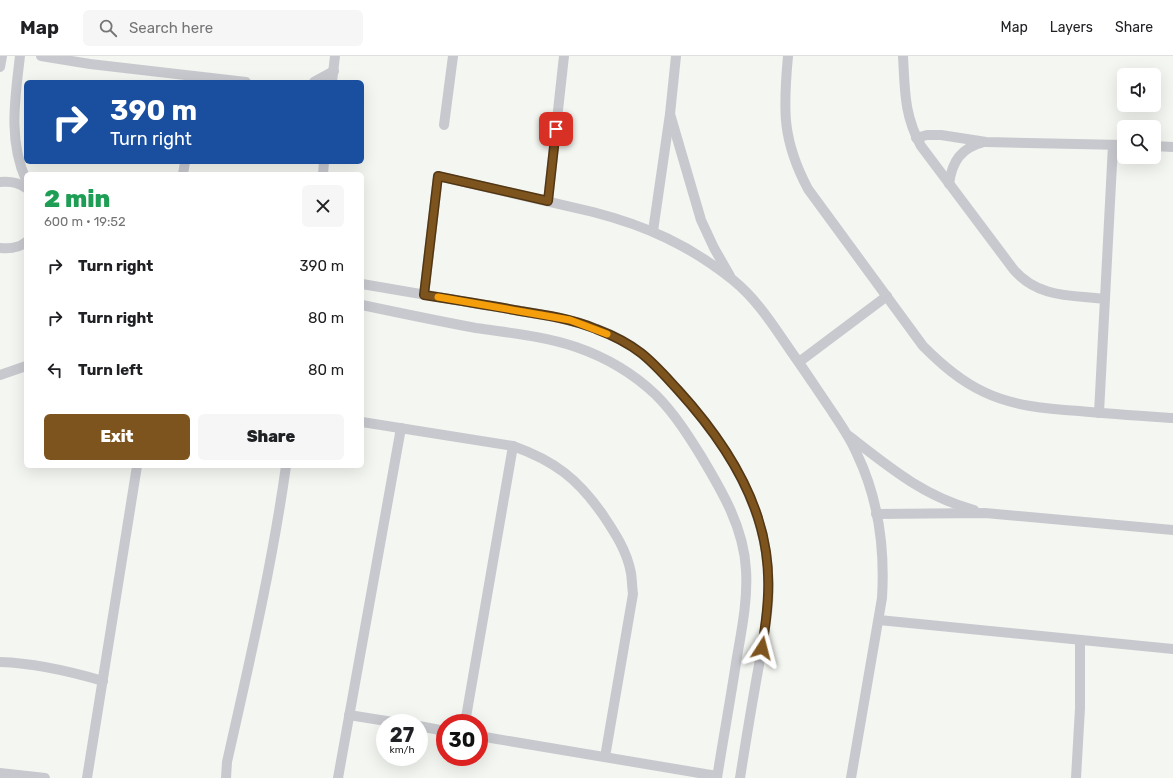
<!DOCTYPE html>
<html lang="en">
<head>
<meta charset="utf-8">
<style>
  :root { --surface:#fff; --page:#f6f6f6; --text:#202124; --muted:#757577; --line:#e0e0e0; --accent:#7e541e }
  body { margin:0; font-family:Rubik,sans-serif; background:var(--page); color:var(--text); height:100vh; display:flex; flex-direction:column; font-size:15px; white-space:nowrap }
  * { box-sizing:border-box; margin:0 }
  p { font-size:13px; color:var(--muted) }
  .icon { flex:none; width:22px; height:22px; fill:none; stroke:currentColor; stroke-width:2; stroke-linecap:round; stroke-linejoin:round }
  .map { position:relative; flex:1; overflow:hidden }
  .details { position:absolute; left:24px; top:116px; width:340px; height:296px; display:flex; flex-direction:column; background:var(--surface); border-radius:6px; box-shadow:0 4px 16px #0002 }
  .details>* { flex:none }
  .guide { position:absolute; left:24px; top:24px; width:340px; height:84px; border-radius:6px; box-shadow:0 4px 16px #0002; background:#1a4fa0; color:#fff; overflow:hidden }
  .fabs { position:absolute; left:1117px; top:12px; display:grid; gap:8px }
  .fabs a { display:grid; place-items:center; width:44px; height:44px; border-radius:6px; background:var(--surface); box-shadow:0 4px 16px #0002; font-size:20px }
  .speed { position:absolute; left:376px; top:658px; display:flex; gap:8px; font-size:20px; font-weight:700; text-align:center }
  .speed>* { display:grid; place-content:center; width:52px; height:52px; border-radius:50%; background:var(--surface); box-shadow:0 4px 16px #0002; line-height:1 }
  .speed small { font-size:10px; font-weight:400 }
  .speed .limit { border:6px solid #d22; background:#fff; color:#111 }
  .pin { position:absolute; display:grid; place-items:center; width:34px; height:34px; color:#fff; margin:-17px; border-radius:8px; box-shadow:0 2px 6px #0006 }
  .me { position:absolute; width:44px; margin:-22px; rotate:9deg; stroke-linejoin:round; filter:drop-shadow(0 0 3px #0008) }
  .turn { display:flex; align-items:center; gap:14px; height:84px; padding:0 20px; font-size:18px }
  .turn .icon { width:52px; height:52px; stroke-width:2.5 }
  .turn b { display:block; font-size:28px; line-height:34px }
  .round { display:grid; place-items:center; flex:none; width:42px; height:42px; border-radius:6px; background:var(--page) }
  .headline { display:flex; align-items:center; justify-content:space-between; height:68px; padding:0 20px }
  h1 { font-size:24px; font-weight:800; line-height:30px; color:#1e9e55 }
  .button { display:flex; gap:8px; margin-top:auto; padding:8px 20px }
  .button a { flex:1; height:46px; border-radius:6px; background:var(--accent); color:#fff; font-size:16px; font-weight:800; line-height:46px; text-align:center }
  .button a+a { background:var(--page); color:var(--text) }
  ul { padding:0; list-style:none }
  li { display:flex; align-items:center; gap:12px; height:52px; padding:0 20px }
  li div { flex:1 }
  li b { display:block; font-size:15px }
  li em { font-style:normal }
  header { display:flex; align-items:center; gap:24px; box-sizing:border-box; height:56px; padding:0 20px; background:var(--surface); border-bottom:1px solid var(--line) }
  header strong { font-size:19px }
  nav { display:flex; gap:22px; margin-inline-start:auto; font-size:14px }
  .search { width:280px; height:36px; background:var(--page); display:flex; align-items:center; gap:10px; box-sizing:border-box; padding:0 14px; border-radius:6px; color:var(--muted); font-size:15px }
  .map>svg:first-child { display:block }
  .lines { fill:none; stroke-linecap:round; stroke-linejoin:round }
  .minor { stroke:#c8c9ce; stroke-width:10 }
  .route-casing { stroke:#523714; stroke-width:10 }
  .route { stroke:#7e541e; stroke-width:7 }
  .slow { stroke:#f59e0b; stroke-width:7 }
</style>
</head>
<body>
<header>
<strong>Map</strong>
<div class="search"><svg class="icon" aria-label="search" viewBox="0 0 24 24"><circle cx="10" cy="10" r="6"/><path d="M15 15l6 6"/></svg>Search here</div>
<nav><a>Map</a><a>Layers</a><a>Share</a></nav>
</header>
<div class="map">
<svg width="1173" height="722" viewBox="0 0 1173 722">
  <rect width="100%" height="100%" fill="#f4f6f1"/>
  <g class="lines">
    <g class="minor">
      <path d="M 20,0 C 15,43 8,83 26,124"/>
      <polyline points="41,0 90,8 246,26"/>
      <path d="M 788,0 C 783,54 782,84 808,133 L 923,290 C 941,308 960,325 984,336 C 1013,350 1047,353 1079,355 C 1110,358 1142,360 1173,362"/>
      <path d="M 903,0 C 905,35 904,59 921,90 L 1014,214 C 1039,242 1070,239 1105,243"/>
      <polyline points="0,11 2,0"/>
      <polyline points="314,26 334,15"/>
      <polyline points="332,26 335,0"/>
      <polyline points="670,58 701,164 714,192 730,220"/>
      <polyline points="444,69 453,0"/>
      <polyline points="916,82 927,79 941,79 986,86 1124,89"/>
      <polyline points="1154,90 1173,91"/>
      <polyline points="183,118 185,106"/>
      <polyline points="323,118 324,106"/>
      <path d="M 0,126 C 10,125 18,126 26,132"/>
      <path d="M 949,128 C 952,105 961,92 984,86"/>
      <polyline points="548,145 564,0"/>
      <polyline points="653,175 670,58 676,0"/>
      <path d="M 0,192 C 9,193 19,192 26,186"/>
      <path d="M 362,228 L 544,259 C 578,265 613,275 641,297 C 655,308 667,322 679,335 C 725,386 764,446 768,516 C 771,547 764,578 759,609 C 752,647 746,684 740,722"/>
      <path d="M 424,239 L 438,120 L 593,156 C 647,170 689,189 733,224 C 759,245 776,274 795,301 C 807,318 818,335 829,351 C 839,366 850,381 857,398 C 878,442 885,493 882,542 L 851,722"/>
      <path d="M 362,249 C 400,257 438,265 476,272 C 509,277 544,280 576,291 C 605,301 634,318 656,339 C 674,357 688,379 701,400 C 722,435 744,472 746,514 C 748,545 741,577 736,607 C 730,646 723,684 717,722"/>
      <polyline points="799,306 887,240"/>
      <polyline points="0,319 26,310"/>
      <polyline points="1099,357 1113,89"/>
      <path d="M 362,366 L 513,390 C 555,405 578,423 603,459 C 615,477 627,495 631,517 C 632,523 632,531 633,538 L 605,701"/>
      <path d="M 849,380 C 889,411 923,440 974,454"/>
      <polyline points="876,458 985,457 1173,474"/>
      <polyline points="879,564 1173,593"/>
      <path d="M 0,606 C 35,607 69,615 103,625"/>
      <polyline points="349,659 399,667"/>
      <polyline points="465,667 513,390"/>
      <polyline points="419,670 445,675"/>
      <polyline points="479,680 717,720"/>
      <polyline points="0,717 45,722"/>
      <polyline points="87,722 137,410"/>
      <path d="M 226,722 L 227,706 C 249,608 272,510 286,410"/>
      <polyline points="338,722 401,372"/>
      <polyline points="1076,722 1080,652 1080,584"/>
    </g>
  </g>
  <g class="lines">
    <defs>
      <path id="route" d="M 556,73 L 548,145 L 438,120 L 424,239 C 456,244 488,249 520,255 C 546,259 572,263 596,273 C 612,279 628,287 641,297 C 655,308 666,321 678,334 C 720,380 757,434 766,496 C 771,529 767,560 762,592"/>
    </defs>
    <use href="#route" class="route-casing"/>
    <use href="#route" class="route"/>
    <polyline class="slow" points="438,241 570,264 607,278"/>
  </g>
</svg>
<div class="fabs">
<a><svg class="icon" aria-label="sound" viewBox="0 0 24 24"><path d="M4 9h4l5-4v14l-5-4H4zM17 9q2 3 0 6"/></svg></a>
<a><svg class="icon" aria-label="search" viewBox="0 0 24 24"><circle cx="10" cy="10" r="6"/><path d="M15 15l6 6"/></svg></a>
</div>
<div class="speed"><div>27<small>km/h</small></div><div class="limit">30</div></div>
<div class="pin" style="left:556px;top:73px;background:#d93025"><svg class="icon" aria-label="arrive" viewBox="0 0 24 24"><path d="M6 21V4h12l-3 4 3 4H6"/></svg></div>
<svg class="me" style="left:762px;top:592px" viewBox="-20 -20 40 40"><path d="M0-17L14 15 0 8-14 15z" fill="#7e541e" stroke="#fff" stroke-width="4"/></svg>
<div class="guide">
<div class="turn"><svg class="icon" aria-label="right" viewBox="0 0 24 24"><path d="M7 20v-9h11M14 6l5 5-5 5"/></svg><div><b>390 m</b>Turn right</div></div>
</div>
<section class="details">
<div class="headline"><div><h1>2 min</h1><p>600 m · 19:52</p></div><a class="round"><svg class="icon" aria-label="close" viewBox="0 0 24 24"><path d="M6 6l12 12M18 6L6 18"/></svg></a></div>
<ul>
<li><svg class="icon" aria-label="right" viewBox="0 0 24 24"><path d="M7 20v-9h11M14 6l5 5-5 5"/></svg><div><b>Turn right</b></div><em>390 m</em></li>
<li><svg class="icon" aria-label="right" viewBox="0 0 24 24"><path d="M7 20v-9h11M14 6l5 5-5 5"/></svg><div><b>Turn right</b></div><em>80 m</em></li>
<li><svg class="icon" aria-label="left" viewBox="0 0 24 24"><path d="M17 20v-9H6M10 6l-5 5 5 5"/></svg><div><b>Turn left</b></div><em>80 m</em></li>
</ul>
<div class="button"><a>Exit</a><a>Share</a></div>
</section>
</div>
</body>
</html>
